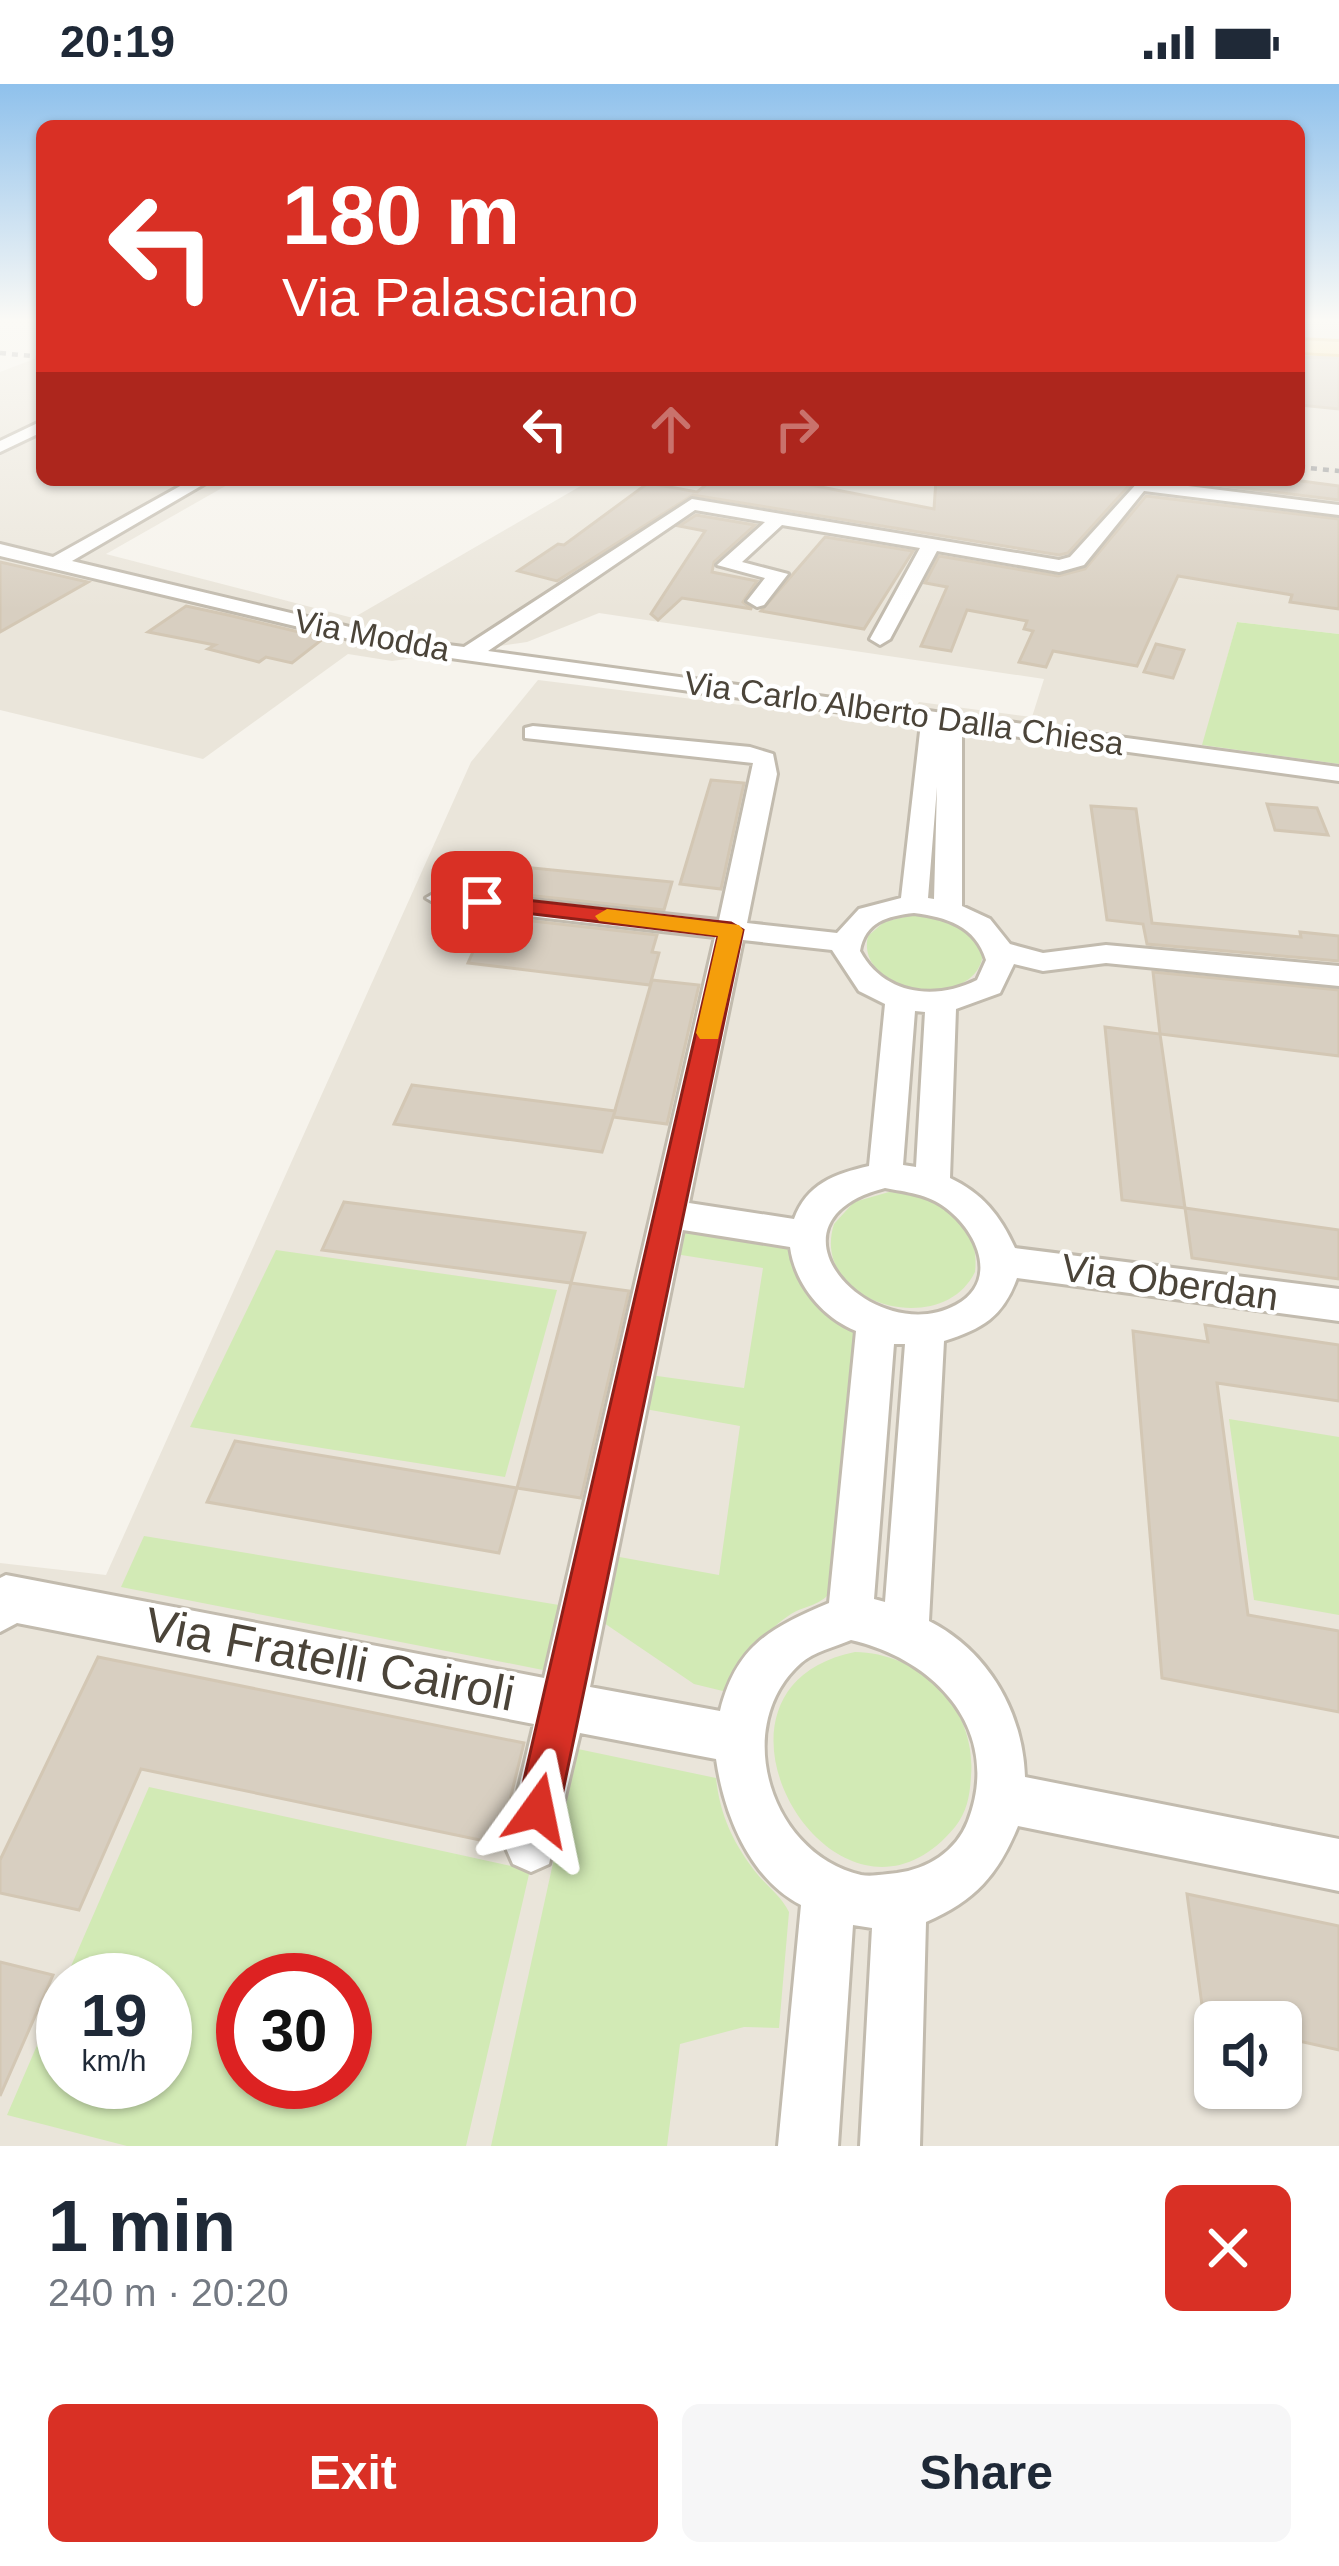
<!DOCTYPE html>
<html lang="en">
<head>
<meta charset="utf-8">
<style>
  :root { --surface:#fff; --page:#f6f6f7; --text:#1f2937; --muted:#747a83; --accent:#d93025 }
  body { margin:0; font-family:Arial,sans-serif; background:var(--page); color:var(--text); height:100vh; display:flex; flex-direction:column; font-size:45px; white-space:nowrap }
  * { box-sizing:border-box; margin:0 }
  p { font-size:39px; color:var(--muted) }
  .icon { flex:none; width:66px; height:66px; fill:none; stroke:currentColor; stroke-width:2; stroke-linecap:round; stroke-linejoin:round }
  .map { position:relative; height:2062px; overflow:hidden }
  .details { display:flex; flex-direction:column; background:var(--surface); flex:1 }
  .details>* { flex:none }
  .hud { position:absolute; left:36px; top:36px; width:1269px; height:366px; border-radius:18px; box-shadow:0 3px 9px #0004; background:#d93025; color:#fff; overflow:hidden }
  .controls { position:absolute; left:1194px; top:1917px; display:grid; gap:24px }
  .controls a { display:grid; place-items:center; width:108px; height:108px; border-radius:18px; background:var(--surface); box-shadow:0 3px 9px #0004; font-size:60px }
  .speed { position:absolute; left:36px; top:1869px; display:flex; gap:24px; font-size:60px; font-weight:700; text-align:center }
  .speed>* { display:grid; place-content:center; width:156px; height:156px; border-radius:50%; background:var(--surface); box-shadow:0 3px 9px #0004; line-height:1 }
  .speed small { font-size:30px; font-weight:400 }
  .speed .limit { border:18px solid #d22; background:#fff; color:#111 }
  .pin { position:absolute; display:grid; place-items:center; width:102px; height:102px; color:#fff; margin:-51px; border-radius:24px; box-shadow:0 6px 18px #0006 }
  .me { position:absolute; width:132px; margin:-66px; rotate:12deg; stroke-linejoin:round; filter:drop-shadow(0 0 9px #0008) }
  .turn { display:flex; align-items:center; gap:42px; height:252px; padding:0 48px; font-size:54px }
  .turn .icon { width:156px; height:156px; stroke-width:2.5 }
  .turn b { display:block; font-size:84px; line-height:102px }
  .lanes { display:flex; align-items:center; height:114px; padding:0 48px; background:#0003; justify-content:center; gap:60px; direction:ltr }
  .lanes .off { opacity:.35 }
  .round { display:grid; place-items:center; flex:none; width:126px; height:126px; border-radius:18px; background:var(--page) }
  .summary { display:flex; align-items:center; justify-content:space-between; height:204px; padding:0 48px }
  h1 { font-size:72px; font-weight:700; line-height:90px }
  .button { display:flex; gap:24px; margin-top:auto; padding:24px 48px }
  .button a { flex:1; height:138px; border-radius:18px; background:var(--accent); color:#fff; font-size:48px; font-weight:700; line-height:138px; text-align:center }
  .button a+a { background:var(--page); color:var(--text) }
  .status { display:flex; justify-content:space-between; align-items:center; height:84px; padding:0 60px; background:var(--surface); direction:ltr }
  .status svg { height:33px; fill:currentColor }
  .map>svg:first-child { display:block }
  .residential { fill:#eae5da; fill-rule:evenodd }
  .green { fill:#d2eab5; fill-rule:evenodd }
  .building { fill:#d8cfc1; stroke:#d3c7b4; stroke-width:3 }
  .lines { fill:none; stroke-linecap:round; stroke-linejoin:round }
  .street-casing { stroke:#c2bbae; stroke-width:6 }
  .primary-casing { stroke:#e6c16a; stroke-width:6 }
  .street { fill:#fff; fill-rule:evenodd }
  .primary { fill:#ffe39c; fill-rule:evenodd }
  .rail { stroke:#9a9a9a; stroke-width:4.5; stroke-dasharray:6 6; stroke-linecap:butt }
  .route { fill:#d93025; stroke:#8d1f18; stroke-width:3 }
  .slow { fill:#f59e0b }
  .labels { text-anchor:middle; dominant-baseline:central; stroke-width:9; stroke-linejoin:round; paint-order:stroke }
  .far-street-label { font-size:33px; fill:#4b4439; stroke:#fff }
  .street-label { font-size:39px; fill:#4b4439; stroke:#fff }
  .near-street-label { font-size:48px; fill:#4b4439; stroke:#fff }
</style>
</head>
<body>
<div class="status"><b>20:19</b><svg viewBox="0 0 49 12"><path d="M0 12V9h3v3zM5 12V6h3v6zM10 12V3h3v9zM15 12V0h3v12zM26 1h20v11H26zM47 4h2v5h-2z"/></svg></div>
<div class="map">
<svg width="1339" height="2062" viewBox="0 0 1339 2062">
  <rect width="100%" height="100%" fill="#f6f3ec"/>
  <path class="residential" d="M 1299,237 L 1339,237 L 1339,550 L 1237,538 L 1203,661 L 1339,680 L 1339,2062 L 0,2062 L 0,1479 L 106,1491 L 471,678 L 538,596 L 903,641 L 919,618 L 1032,633 L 1044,595 L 599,529 L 527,558 L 392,577 L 348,570 L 203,675 L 0,626 L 0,288 L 42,272 L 42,396 L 236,396 L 106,470 L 353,534 L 591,396 L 1299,396 ZM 63,1896 L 165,1896 L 165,1998 L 63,1998 ZM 243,1896 L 345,1896 L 345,1998 L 243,1998 ZM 1215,1938 L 1281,1938 L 1281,2004 L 1215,2004 Z"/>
  <g class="green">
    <polygon points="1237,538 1339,550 1339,680 1202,661"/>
    <path d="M 912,831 C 941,832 971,841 983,870 C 976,929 854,910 868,852 L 884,838 Z"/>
    <path d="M 889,1108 C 937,1109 981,1136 975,1188 C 941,1257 809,1219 834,1140 L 854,1118 Z"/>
    <path d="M 680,1144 L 786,1160 L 858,1245 L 832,1506 C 821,1522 806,1521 791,1530 C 761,1549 747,1580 731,1609 L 694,1600 L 604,1539 L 602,1533 L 614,1472 L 719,1491 L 740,1342 L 645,1325 L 650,1291 L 744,1304 L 763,1184 L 675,1170 Z"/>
    <polygon points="276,1166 557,1206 505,1393 190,1343"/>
    <polygon points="1229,1335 1339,1353 1339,1531 1254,1516"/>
    <polygon points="144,1452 559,1521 543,1586 121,1503"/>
    <path d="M 855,1568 C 921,1569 977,1624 971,1692 C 970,1711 967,1728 955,1743 C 838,1885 672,1605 855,1568 Z"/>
    <path d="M 578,1665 L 716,1694 C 720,1732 734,1761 758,1791 C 769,1804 781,1812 789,1828 L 779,1944 L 744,1943 L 680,1960 L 667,2062 L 491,2062 Z"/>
    <path d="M 149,1703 L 530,1786 L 466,2062 L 127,2062 L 7,2031 L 63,1901 L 63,1998 L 165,1998 L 165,1896 L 65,1896 ZM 243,1896 L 345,1896 L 345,1998 L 243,1998 Z"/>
  </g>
  <g class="building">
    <polygon points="1299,273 1339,274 1339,325 1299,321"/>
    <polygon points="712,396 785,396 934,425 936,396 1134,396 1068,469 1059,471 693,411 557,497 518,487 558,460 564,461 648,399 697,408"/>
    <polygon points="1176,396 1294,396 1339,402 1339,416"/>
    <polygon points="1146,412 1339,435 1339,525 1290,518 1292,511 1178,492 1137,582 1053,567 1046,583 1019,578 1033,547 1024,545 1027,537 967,526 951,567 921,562 947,503 925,499 939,472 1058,492 1085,485"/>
    <polygon points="696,431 755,441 714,478 712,488 757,497 743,518 752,525 682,514 658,536 651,530 705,447 679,442"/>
    <polygon points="825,453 913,467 864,545 761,527"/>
    <polygon points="0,478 88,498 0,548"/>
    <polygon points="186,522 228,531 324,554 292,579 266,573 259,578 208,565 215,561 148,548"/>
    <polygon points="1156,560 1184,566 1173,594 1144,588"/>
    <polygon points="711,696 744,699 721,805 680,800"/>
    <polygon points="1267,720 1317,724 1328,751 1275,746"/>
    <polygon points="1091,722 1136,725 1152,839 1301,853 1300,848 1339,852 1339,877 1147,860 1143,840 1107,836"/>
    <polygon points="473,778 672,798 664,826 461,804"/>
    <polygon points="489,832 657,851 652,868 659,869 650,901 468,879"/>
    <polygon points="1153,888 1339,906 1339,972 1160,950"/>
    <polygon points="652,896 699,901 667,1040 613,1033"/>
    <polygon points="1105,943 1160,950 1185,1124 1122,1116"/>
    <polygon points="412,1001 615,1027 602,1068 394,1040"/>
    <polygon points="344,1118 585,1149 571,1199 322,1166"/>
    <polygon points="1185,1124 1339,1146 1339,1195 1192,1174"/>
    <polygon points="571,1199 629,1207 581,1414 517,1404"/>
    <polygon points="1205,1241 1339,1261 1339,1317 1217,1299 1248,1531 1339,1547 1339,1628 1162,1594 1133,1247 1208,1258"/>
    <polygon points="235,1357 517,1404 499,1469 207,1418"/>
    <polygon points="98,1573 524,1659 499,1760 141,1685 79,1826 0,1809 0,1776"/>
    <polygon points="1187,1810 1339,1842 1339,1966 1281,1953 1281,1938 1204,1936"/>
    <polygon points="0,1878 53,1891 0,2012"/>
  </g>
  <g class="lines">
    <defs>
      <g id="street">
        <polygon points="42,337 42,348 0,368 0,357"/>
        <path d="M 191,396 L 211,396 L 72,477 L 400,555 L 464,563 L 692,415 L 1059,476 L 1070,473 L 1140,396 L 1339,421 L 1339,431 L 1144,407 L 1084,481 L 1059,488 L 937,467 L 890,555 L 880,561 L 870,555 L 920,464 L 782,441 L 742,478 L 788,490 L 764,521 L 757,523 L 747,517 L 765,494 L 717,481 L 765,438 L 695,426 L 488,567 L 1339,683 L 1339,697 L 962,645 L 962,822 L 990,835 L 1010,860 L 1043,869 L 1106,861 L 1339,882 L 1339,902 L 1106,879 L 1043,887 L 1014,880 L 1000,909 L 956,925 L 950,1094 C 982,1109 1000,1131 1015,1164 L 1339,1205 L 1339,1237 L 1017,1194 C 1003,1233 982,1245 944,1257 L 929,1537 C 988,1567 1023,1628 1025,1693 L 1339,1755 L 1339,1807 L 1018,1742 C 998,1791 975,1817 926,1838 L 920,2062 L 860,2062 L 872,1844 L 853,1841 L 838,2062 L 778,2062 L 801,1821 C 749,1794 724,1730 716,1675 L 580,1649 L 549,1780 L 531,1788 L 513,1780 L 505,1762 L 534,1640 L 17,1539 L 0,1548 L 0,1494 L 6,1491 L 544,1594 L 715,853 L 440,822 L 426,814 L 440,806 L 719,836 L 753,679 L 525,654 L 525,644 L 533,642 L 750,663 L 773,670 L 777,690 L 747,839 L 837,849 L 859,825 L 901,814 L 921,639 L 400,567 L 0,472 L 0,460 L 53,473 ZM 937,703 L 934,815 L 928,814 ZM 914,829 C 946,833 976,842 986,876 L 977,896 C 935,917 884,911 860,867 C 865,838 887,832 914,829 ZM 743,856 L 832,866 L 859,907 L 885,920 L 869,1082 C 834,1090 807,1100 794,1135 L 689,1119 ZM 915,927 L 925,928 L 916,1083 L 903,1081 ZM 885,1104 C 906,1108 928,1110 946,1124 C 977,1147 1000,1197 956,1221 C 873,1266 752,1138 885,1104 ZM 683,1146 L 790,1163 C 795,1200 822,1233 856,1247 L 829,1519 C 770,1544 736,1562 720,1627 L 590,1603 ZM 894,1260 L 905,1260 L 885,1518 L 874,1515 ZM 851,1556 C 935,1575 1003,1646 968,1737 C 956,1768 927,1785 897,1789 C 886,1790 872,1793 861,1791 C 770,1770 730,1642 801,1579 C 813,1568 835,1563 851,1556 Z"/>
      </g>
      <polygon id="primary" points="1299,256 1339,258 1339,270 1299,268"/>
    </defs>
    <use href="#street" class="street-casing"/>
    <use href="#primary" class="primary-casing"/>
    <use href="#street" class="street"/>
    <use href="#primary" class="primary"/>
    <g class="rail">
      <polyline points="0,269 42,273"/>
      <polyline points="1299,383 1339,387"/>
    </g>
  </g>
  <linearGradient id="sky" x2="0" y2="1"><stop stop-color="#8fc1ec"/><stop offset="0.45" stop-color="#fbfaf6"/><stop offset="1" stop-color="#fbfaf6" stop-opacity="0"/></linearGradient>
  <rect width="1339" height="526" fill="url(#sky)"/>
  <polygon class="route" points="482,811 731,839 743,846 559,1726 553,1741 538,1747 523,1741 517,1726 718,852 474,823 474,813"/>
  <polygon class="slow" points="607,825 739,841 743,846 718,955 700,955 696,949 718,852 599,837 595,832"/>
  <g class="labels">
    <g class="far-street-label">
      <text transform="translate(372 551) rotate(11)">Via Modda</text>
      <text transform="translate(904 629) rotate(8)">Via Carlo Alberto Dalla Chiesa</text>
    </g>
    <g class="street-label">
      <text transform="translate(1170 1198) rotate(8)">Via Oberdan</text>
    </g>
    <g class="near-street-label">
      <text transform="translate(330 1575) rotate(11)">Via Fratelli Cairoli</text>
    </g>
  </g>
</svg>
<div class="controls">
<a><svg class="icon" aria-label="sound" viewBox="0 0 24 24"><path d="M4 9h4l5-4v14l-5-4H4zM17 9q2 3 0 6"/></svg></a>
</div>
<div class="speed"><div>19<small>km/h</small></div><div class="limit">30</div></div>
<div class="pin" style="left:482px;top:818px;background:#d93025"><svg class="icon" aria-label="arrive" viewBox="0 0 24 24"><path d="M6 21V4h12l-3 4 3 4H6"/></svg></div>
<svg class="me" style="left:538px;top:1726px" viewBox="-20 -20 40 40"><path d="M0-17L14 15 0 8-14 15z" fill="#d93025" stroke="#fff" stroke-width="4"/></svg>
<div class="hud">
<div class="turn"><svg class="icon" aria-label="left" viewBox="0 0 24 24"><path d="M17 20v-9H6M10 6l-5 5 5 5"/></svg><div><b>180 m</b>Via Palasciano</div></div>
<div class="lanes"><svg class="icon" aria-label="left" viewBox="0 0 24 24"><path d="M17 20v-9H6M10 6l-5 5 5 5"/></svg><svg class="icon off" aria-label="ahead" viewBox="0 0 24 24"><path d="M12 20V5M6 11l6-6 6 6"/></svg><svg class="icon off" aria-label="right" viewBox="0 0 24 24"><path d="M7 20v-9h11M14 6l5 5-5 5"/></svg></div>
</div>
</div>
<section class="details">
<div class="summary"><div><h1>1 min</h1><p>240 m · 20:20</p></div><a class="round" style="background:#d93025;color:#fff"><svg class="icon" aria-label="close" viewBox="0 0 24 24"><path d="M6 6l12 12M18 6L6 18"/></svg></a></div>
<div class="button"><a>Exit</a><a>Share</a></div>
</section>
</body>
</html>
